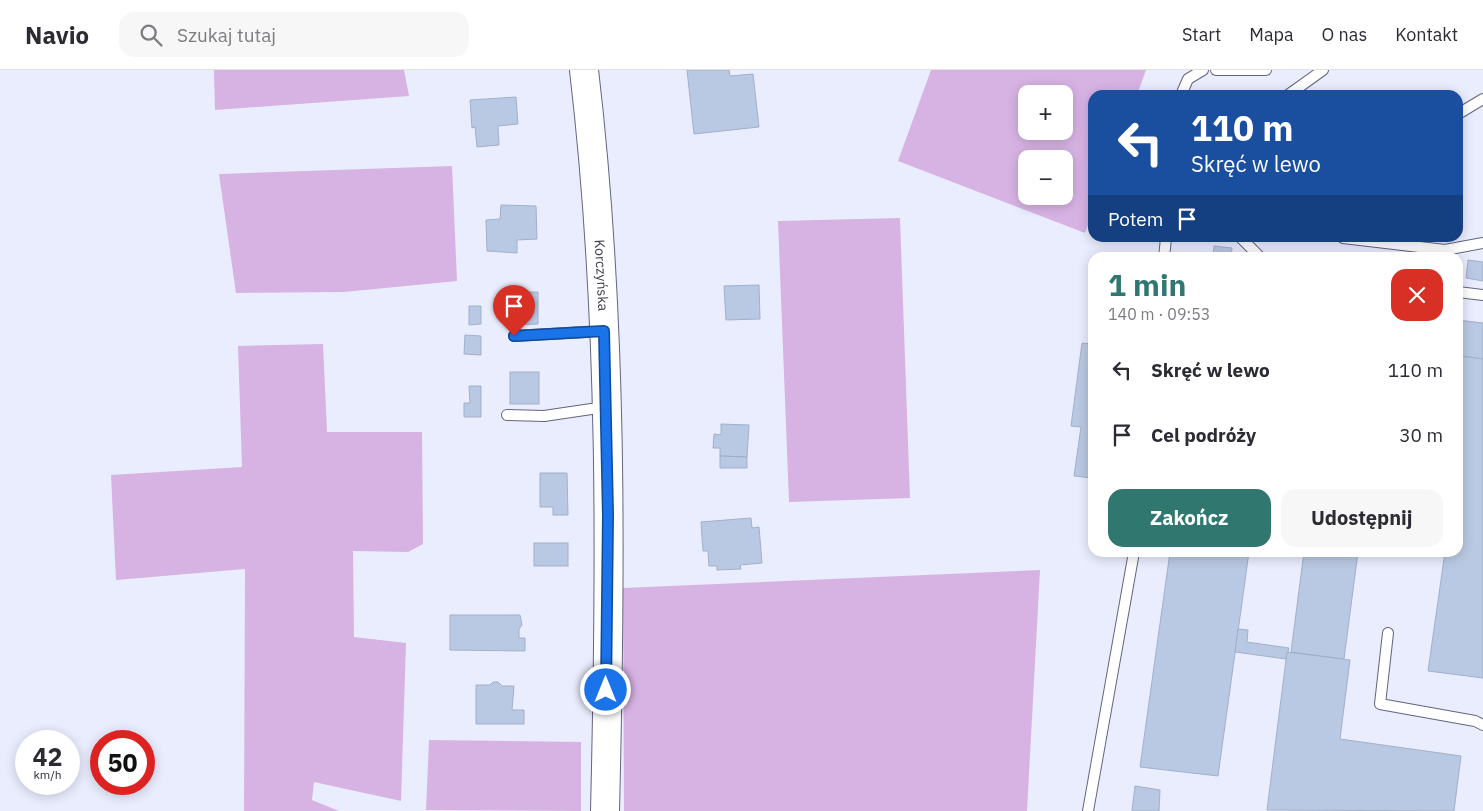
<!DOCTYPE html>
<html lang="pl">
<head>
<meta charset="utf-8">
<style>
  :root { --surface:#fff; --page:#f7f7f7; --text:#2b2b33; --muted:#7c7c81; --line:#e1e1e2; --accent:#307770 }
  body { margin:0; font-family:"IBM Plex Sans",sans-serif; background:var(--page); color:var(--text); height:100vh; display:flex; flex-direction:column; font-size:19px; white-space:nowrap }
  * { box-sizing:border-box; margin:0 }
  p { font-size:16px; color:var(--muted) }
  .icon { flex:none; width:28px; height:28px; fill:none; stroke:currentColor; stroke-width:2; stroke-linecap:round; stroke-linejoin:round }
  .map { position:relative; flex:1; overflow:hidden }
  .panel { position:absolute; left:1088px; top:182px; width:375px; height:305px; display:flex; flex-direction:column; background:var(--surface); border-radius:15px; box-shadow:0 2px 12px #0003 }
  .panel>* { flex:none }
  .hud { position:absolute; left:1088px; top:20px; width:375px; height:152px; border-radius:15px; box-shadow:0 2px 12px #0003; background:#1a4fa0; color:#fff; overflow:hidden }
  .fabs { position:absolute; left:1018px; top:15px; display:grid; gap:10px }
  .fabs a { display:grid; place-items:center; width:55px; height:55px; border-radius:10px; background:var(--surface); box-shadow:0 2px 12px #0003; font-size:25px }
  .speed { position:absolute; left:15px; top:660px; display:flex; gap:10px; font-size:25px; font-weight:700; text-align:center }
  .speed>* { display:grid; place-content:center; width:65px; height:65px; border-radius:50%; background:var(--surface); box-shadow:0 2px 12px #0003; line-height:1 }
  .speed small { font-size:12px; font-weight:400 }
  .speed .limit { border:8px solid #d22; background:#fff; color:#111 }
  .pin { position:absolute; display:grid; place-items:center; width:42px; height:42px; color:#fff; margin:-51px -21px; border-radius:50% 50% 50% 0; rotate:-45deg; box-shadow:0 0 5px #0007 }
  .pin .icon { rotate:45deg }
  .me { position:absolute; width:55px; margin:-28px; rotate:0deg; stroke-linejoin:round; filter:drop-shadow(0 0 4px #0008) }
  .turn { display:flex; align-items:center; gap:18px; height:105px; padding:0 20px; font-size:22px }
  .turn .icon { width:65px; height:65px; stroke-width:2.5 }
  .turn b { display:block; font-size:35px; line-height:42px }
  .then { display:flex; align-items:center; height:48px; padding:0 20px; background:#0003; gap:10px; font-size:19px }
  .round { display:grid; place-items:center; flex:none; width:52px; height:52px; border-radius:15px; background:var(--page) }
  .head { display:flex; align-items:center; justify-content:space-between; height:85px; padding:0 20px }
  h1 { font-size:30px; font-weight:700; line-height:38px; color:var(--accent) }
  .action { display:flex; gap:10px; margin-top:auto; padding:10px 20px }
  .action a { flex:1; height:58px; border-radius:15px; background:var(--accent); color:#fff; font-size:20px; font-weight:700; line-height:58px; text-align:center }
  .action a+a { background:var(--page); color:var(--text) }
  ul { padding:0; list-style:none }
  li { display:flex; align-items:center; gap:15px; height:65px; padding:0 20px }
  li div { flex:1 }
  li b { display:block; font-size:19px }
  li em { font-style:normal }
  header { display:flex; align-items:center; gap:30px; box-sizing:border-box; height:70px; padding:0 25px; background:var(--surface); border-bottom:1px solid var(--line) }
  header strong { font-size:24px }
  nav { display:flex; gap:28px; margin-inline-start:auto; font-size:18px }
  .search { width:350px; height:45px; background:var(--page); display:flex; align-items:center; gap:12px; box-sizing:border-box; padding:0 18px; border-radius:15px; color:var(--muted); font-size:19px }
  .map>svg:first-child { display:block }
  .green { fill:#d7b3e4; fill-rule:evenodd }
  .building { fill:#bac9e3; stroke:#a1b0c9 }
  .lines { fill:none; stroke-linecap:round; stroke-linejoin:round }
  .lane-casing { stroke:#62657f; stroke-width:12 }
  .secondary-casing { stroke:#62657f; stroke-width:30 }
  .lane { stroke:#fff; stroke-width:10 }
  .secondary { stroke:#fff; stroke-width:28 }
  .route-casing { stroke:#114b97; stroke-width:12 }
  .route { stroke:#1a73e8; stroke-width:9 }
  .labels { text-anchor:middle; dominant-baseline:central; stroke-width:4; stroke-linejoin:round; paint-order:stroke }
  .street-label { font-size:14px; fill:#393b46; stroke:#fff }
</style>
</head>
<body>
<header>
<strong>Navio</strong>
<div class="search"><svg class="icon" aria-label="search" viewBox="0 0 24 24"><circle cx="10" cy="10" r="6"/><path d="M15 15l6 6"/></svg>Szukaj tutaj</div>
<nav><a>Start</a><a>Mapa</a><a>O nas</a><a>Kontakt</a></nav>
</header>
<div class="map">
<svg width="1483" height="741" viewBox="0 0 1483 741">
  <rect width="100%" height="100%" fill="#eaedfe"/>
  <g class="green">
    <polygon points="214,0 404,0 409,26 215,40"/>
    <path d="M 931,0 L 1146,0 L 1137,25 L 1092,25 L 1092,144 L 1085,163 L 898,91 ZM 1026,24 L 1064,24 L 1064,61 L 1026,61 ZM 1026,89 L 1064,89 L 1064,126 L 1026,126 Z"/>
    <polygon points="452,96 457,211 344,222 236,223 219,104"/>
    <polygon points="900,148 910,428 789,432 778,151"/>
    <polygon points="323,274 327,362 422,362 423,474 408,482 353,481 354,567 406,573 401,731 314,712 312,730 339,741 244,741 245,499 116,510 111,405 242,397 238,276"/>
    <polygon points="1040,500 1027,741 624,741 623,518"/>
    <polygon points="429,670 581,672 581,741 426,740"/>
  </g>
  <g class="building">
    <polygon points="687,0 729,0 730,6 753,4 759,57 694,64"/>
    <polygon points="516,27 518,54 498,56 499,75 477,77 475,57 472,58 470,30"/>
    <polygon points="501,135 536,136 537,169 517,170 517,183 487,181 486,150 500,149"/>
    <polygon points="1214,176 1232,178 1231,188 1213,188"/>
    <polygon points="1468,190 1483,192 1483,211 1466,208"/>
    <polygon points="759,215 760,249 726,250 724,216"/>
    <polygon points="509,222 538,222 538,254 509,255"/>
    <polygon points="469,236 481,236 481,254 469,255"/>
    <polygon points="1458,250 1483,253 1483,289 1458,286"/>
    <polygon points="465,265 481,266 481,285 464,284"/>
    <polygon points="1092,267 1092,408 1074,406 1081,357 1071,356 1082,273 1092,274"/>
    <polygon points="1460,286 1483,289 1483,608 1428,601 1445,482 1458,482 1458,306"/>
    <rect x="510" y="302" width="29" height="32"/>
    <polygon points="469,316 481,316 481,347 464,347 464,333 470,333"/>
    <polygon points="721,354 749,355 747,387 720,386 720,378 713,378 714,364 721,365"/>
    <polygon points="720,386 747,387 747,398 720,398"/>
    <polygon points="540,403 567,403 568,445 553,445 553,437 540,437"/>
    <polygon points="751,448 752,458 759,457 762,493 740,495 741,499 717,500 717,496 709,496 708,481 703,481 701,452"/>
    <rect x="534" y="473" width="34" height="23"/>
    <polygon points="1170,482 1249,482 1218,706 1140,697"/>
    <polygon points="1304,482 1358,482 1344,589 1291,582"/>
    <polygon points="450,545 520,545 522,555 519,559 519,568 525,568 525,581 450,580"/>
    <polygon points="1238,559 1248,560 1247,572 1289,578 1286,589 1235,582"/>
    <polygon points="1287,582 1350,590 1340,669 1461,686 1454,741 1267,740"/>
    <polygon points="493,612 498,612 502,616 514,616 512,640 524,640 524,654 476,654 476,615 490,615"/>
    <polygon points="1135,716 1160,720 1159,741 1132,741"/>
  </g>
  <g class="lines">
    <defs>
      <g id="lane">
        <polyline points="1216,0 1266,0"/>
        <polyline points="1181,25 1188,9 1203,0"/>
        <polyline points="1288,25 1323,0"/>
        <polyline points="1458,44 1483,29"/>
        <polyline points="1241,168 1261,188"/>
        <polyline points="1343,168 1445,180 1483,173"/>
        <polyline points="1164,188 1166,168"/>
        <polyline points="1458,222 1483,225"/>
        <polyline points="514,266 603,261"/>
        <polyline points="507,345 544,346 605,337"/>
        <polyline points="1388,563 1380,634 1475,651 1483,655"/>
        <polyline points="1088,741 1134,482"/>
      </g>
      <g id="secondary">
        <path id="s1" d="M 584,0 C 613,245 611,494 605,741"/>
      </g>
    </defs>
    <use href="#lane" class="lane-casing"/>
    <use href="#secondary" class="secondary-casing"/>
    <use href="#lane" class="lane"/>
    <use href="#secondary" class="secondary"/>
  </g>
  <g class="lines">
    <defs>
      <polyline id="route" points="514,266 604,261 608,445 606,620"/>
    </defs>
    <use href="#route" class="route-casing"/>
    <use href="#route" class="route"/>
  </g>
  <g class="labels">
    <g class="street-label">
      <text stroke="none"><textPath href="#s1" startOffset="206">Korczyńska</textPath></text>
    </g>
  </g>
</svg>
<div class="fabs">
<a>+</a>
<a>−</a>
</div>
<div class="speed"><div>42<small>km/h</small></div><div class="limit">50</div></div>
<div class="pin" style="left:514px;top:266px;background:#d93025"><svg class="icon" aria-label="arrive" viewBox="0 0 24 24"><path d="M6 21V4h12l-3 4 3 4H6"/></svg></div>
<svg class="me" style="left:606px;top:620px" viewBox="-20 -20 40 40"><circle r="17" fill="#1a73e8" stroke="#fff" stroke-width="3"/><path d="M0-11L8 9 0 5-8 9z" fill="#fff"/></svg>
<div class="hud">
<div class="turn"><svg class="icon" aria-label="left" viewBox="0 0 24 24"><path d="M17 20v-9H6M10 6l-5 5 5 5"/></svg><div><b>110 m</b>Skręć w lewo</div></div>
<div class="then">Potem<svg class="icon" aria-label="arrive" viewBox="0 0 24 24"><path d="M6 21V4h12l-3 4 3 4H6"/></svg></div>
</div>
<section class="panel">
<div class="head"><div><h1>1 min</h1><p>140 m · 09:53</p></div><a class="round" style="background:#d93025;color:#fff"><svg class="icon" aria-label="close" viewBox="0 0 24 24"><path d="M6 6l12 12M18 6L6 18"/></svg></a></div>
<ul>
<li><svg class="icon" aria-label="left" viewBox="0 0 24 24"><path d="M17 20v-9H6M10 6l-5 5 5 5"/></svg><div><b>Skręć w lewo</b></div><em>110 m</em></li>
<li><svg class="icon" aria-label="arrive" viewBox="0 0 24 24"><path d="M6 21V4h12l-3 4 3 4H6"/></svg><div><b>Cel podróży</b></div><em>30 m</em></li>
</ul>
<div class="action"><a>Zakończ</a><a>Udostępnij</a></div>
</section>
</div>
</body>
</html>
